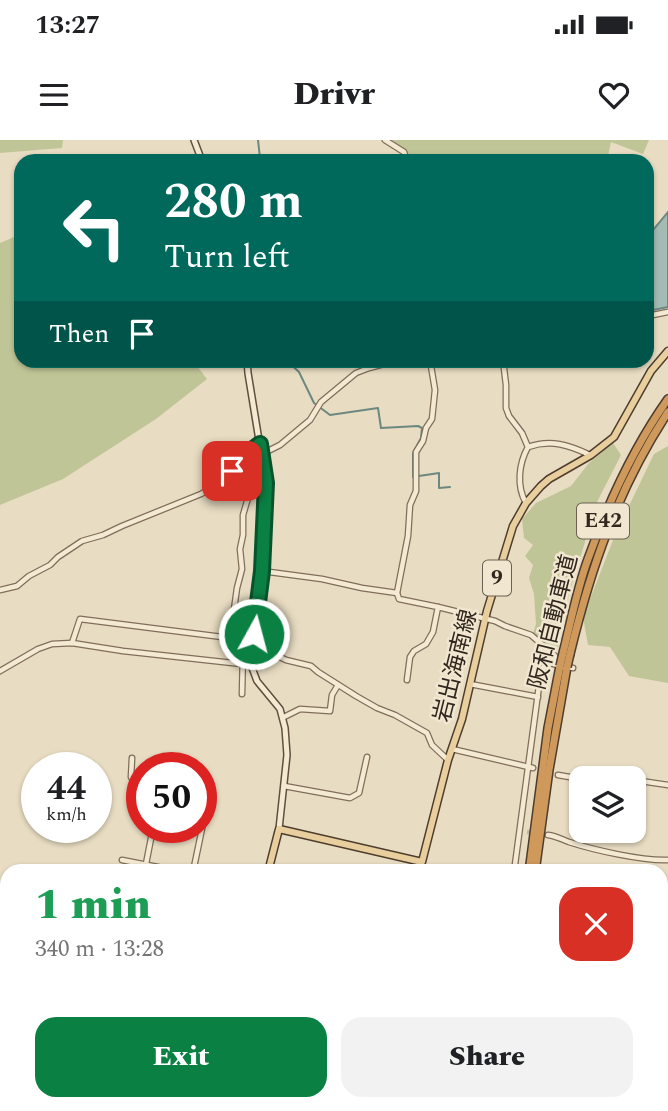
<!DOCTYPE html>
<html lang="en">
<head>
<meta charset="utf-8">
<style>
  :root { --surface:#fff; --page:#f2f2f2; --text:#202124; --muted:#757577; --accent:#0b8043 }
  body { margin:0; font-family:Spectral,"Noto Sans JP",serif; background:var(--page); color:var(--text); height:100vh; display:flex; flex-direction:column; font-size:26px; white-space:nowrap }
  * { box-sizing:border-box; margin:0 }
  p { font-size:23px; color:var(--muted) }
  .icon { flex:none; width:38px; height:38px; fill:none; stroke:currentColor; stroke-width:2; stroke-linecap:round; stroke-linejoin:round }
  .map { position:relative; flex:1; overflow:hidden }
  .panel { position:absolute; left:0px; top:724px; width:668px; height:247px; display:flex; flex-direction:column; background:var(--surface); border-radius:21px 21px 0 0; box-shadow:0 2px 5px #0004 }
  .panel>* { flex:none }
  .hud { position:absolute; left:14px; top:14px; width:640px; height:214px; border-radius:21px; box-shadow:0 2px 5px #0004; background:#00695c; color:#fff; overflow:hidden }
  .fabs { position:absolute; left:569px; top:626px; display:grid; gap:14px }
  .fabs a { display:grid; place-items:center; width:77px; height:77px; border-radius:14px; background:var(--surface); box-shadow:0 2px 5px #0004; font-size:35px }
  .speed { position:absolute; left:21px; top:612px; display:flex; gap:14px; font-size:35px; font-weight:700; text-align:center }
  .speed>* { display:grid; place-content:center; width:91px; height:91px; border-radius:50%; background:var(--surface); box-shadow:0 2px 5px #0004; line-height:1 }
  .speed small { font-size:18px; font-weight:400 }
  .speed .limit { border:10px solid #d22; background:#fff; color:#111 }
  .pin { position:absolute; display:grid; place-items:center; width:60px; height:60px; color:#fff; margin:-30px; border-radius:14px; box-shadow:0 4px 10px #0006 }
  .me { position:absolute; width:77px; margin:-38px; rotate:7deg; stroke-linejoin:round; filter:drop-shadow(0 0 5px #0008) }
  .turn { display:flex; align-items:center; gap:24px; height:147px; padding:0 35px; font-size:32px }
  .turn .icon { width:91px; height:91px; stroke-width:2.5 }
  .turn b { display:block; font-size:49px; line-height:60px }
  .then { display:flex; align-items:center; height:66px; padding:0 35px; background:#0003; gap:14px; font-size:26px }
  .round { display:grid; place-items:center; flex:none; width:74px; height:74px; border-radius:21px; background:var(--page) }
  .headline { display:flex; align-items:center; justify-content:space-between; height:119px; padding:0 35px }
  h1 { font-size:42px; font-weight:800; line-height:52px; color:#1e9e55 }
  .primary-button { display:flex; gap:14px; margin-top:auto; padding:14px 35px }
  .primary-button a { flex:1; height:80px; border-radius:21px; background:var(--accent); color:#fff; font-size:28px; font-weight:800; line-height:80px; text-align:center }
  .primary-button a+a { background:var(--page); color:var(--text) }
  .status { display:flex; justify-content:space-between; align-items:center; height:49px; padding:0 35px; background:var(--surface); direction:ltr }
  .status svg { height:19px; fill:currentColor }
  header { display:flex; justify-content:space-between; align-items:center; height:91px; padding:0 35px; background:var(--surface); font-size:32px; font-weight:800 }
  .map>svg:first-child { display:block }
  .green { fill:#c0c597 }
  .water { fill:#a4bbb4; stroke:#6c8880; stroke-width:2 }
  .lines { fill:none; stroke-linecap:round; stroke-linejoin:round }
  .stream { stroke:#6c8880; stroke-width:2 }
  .river { stroke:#a4bbb4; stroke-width:8 }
  .minor-tunnel { stroke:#c3b8a1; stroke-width:4.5; stroke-dasharray:4.5 2; stroke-linecap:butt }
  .minor-casing { stroke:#806e5b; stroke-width:7 }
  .secondary-casing { stroke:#624f3e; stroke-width:8 }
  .primary-casing { stroke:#4e3d2f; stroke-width:9 }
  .motorway-casing { stroke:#4e3d2f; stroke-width:10 }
  .minor { stroke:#f4ead4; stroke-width:4.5 }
  .secondary { stroke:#f4ead4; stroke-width:5 }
  .primary { stroke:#e8cf9d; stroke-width:6 }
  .motorway { stroke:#cf995b; stroke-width:7 }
  .motorway-bridge-casing { stroke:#4e3d2f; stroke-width:10; stroke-linecap:butt }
  .motorway-bridge { stroke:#cf995b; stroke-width:7 }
  .route-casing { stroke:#07532c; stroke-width:18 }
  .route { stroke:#0b8043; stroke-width:12 }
  .labels { text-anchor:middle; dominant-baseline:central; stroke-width:5; stroke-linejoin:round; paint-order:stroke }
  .shield { fill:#f1e7d0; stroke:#6b6153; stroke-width:2 }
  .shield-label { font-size:21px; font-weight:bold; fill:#31271e }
  .street-label { font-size:23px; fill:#31271e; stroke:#f1e7d0 }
</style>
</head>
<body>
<div class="status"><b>13:27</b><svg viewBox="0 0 49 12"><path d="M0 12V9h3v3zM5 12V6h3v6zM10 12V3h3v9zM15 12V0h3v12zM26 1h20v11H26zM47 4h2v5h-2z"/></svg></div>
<header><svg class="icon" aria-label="menu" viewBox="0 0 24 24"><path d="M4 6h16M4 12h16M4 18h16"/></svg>Drivr<svg class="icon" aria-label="heart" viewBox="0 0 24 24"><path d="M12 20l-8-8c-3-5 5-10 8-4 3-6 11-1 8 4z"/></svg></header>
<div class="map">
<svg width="668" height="971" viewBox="0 0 668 971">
  <rect width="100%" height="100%" fill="#e8dcc2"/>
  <g class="green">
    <polygon points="0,0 63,0 62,8 0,13"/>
    <polygon points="392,0 649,0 643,14 611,2 607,21 412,21 411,18"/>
    <polygon points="21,94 21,220 193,221 207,239 156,279 63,339 0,365 0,103"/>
    <polygon points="613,303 621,315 598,360 562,476 558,507 546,510 532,497 536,484 534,454 529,438 533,425 525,416 533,405 524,398 522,379 536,363 571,346 589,323"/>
    <polygon points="668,306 668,543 629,536 610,507 588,505 583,477 615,395 654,314"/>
    <polygon points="668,891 668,971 621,971 617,964 648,969 651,964 662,964 662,897"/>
  </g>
  <polygon class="water" points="668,72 668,167 648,171 648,96"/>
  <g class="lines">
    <g class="stream">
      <polyline points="258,0 260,18 269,21"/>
      <polyline points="286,220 299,232 314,263 330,275 378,268 381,288 418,286 422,288 421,298 413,313 413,337"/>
      <polyline points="419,336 439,333 439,348 450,347"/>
    </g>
    <g class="river">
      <polyline points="0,843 7,844"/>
      <polyline points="573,971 575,964"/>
    </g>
    <polyline class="minor-tunnel" points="527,692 548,695"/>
    <defs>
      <g id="minor">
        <polyline points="385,0 404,12 405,15 401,21"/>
        <polyline points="648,176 668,172"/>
        <polyline points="503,220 506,245 506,268 509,276 522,293 528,307"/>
        <path d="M 526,363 C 516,346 519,323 528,307 C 551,299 569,305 590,315"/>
        <polyline points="262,431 322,439 362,448 397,453"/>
        <polyline points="0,450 17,446 29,436 50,425 58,417 82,401 103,395 122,386 201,354 219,343 232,331 244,316 260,304"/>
        <polyline points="438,467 495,481 505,486 531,495 555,516 554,524"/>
        <polyline points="230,498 237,448 242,429 240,409 243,395 243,375 250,351 259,339 258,319 262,314 280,305 310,280 321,262 356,233 369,228 399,220"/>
        <polyline points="72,503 80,479 230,498 243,513 242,554"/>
        <polyline points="252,515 272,513 286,520 311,526 318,532 356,556 377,568 395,575 427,593 432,605 448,620"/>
        <polyline points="0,531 38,509 52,504 72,503 123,511 251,525"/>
        <polyline points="407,540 410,517 414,511 426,504 433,492 438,467 399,459 397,453 408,396 410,365 416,351 416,312 423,301 426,288 432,279 435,250 430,220"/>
        <polyline points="470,544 538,557"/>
        <polyline points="284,577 300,569 330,571 332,555 338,545"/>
        <polyline points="452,609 533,628"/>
        <polyline points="132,618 131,637 132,639 142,641"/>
        <polyline points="558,635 581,639"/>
        <polyline points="634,640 668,645"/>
        <polyline points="284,646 350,658 359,653 367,617"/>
        <path d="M 548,695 C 556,696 561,699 569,702 C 594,710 642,721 668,720"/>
        <polyline points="122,720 183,732"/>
        <polyline points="146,724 153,688"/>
        <polyline points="193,732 209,655 201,652"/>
        <polyline points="419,732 422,722"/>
        <polyline points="514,732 541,531 544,526 549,523 573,528"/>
        <polyline points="0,917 7,919"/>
        <polyline points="0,953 7,924"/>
        <polyline points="229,964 270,971"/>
        <polyline points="602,964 610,971"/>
        <polyline points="185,971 186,964"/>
        <polyline points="378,971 379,964"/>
        <polyline points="473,971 475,964"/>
      </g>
      <g id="secondary">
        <polyline points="194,0 202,21"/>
        <polyline points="247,220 248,233 266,343 262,431 256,473 251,525 257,541 280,569 285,588 287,615 279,689"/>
        <polyline points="0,832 7,834"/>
      </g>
      <g id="primary">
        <polyline points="268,732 279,689 422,722 448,620 462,579 487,471 513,386 526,363 541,346 549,339 591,315 614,297 651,231 668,211"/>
        <polyline points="222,971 224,964"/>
      </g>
      <g id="motorway">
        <path d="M 563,513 C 571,481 577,449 588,419 C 608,363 634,307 668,259"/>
        <path d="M 570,514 C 591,427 618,348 668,272"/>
        <polyline points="529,732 548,588 560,526"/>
        <polyline points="535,732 549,630 567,527"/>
        <polyline points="487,971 489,964"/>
        <polyline points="495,971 497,964"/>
      </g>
    </defs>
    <use href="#minor" class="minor-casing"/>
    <use href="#secondary" class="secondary-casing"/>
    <use href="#primary" class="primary-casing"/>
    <use href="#motorway" class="motorway-casing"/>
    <use href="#minor" class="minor"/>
    <use href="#secondary" class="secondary"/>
    <use href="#primary" class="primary"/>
    <use href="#motorway" class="motorway"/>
    <defs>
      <g id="motorway-bridge">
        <polyline points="560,526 563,513"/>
        <polyline points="567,527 570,514"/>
      </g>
    </defs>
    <use href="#motorway-bridge" class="motorway-bridge-casing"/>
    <use href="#motorway-bridge" class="motorway-bridge"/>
  </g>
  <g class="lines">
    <defs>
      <polyline id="route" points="232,331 244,316 260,304 266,343 262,431 254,494"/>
    </defs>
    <use href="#route" class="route-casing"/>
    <use href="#route" class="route"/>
  </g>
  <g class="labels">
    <g class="shield">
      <rect x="577" y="363.5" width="52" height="35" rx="5"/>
      <rect x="483" y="420.5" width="28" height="35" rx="5"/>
    </g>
    <g class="shield-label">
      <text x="603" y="381">E42</text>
      <text x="497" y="438">9</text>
    </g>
    <g class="street-label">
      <text transform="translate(554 482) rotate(-76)">阪和自動車道</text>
      <text transform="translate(456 526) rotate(-76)">岩出海南線</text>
    </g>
  </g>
</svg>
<div class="fabs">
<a><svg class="icon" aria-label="layers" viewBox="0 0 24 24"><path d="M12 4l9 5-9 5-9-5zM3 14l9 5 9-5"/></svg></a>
</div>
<div class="speed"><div>44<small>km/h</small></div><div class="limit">50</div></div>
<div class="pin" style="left:232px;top:331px;background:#d93025"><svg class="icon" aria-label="arrive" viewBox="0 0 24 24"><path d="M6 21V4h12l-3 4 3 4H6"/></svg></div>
<svg class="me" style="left:254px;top:494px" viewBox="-20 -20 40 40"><circle r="17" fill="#0b8043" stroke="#fff" stroke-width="3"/><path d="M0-11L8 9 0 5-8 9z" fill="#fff"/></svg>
<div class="hud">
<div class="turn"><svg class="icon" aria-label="left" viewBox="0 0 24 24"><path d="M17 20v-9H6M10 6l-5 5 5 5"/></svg><div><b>280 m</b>Turn left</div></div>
<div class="then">Then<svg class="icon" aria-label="arrive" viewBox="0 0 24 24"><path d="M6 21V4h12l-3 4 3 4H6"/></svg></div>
</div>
<section class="panel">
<div class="headline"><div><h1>1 min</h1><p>340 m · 13:28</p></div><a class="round" style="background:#d93025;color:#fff"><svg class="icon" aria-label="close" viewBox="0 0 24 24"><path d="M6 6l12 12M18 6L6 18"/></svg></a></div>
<div class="primary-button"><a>Exit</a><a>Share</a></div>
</section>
</div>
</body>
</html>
